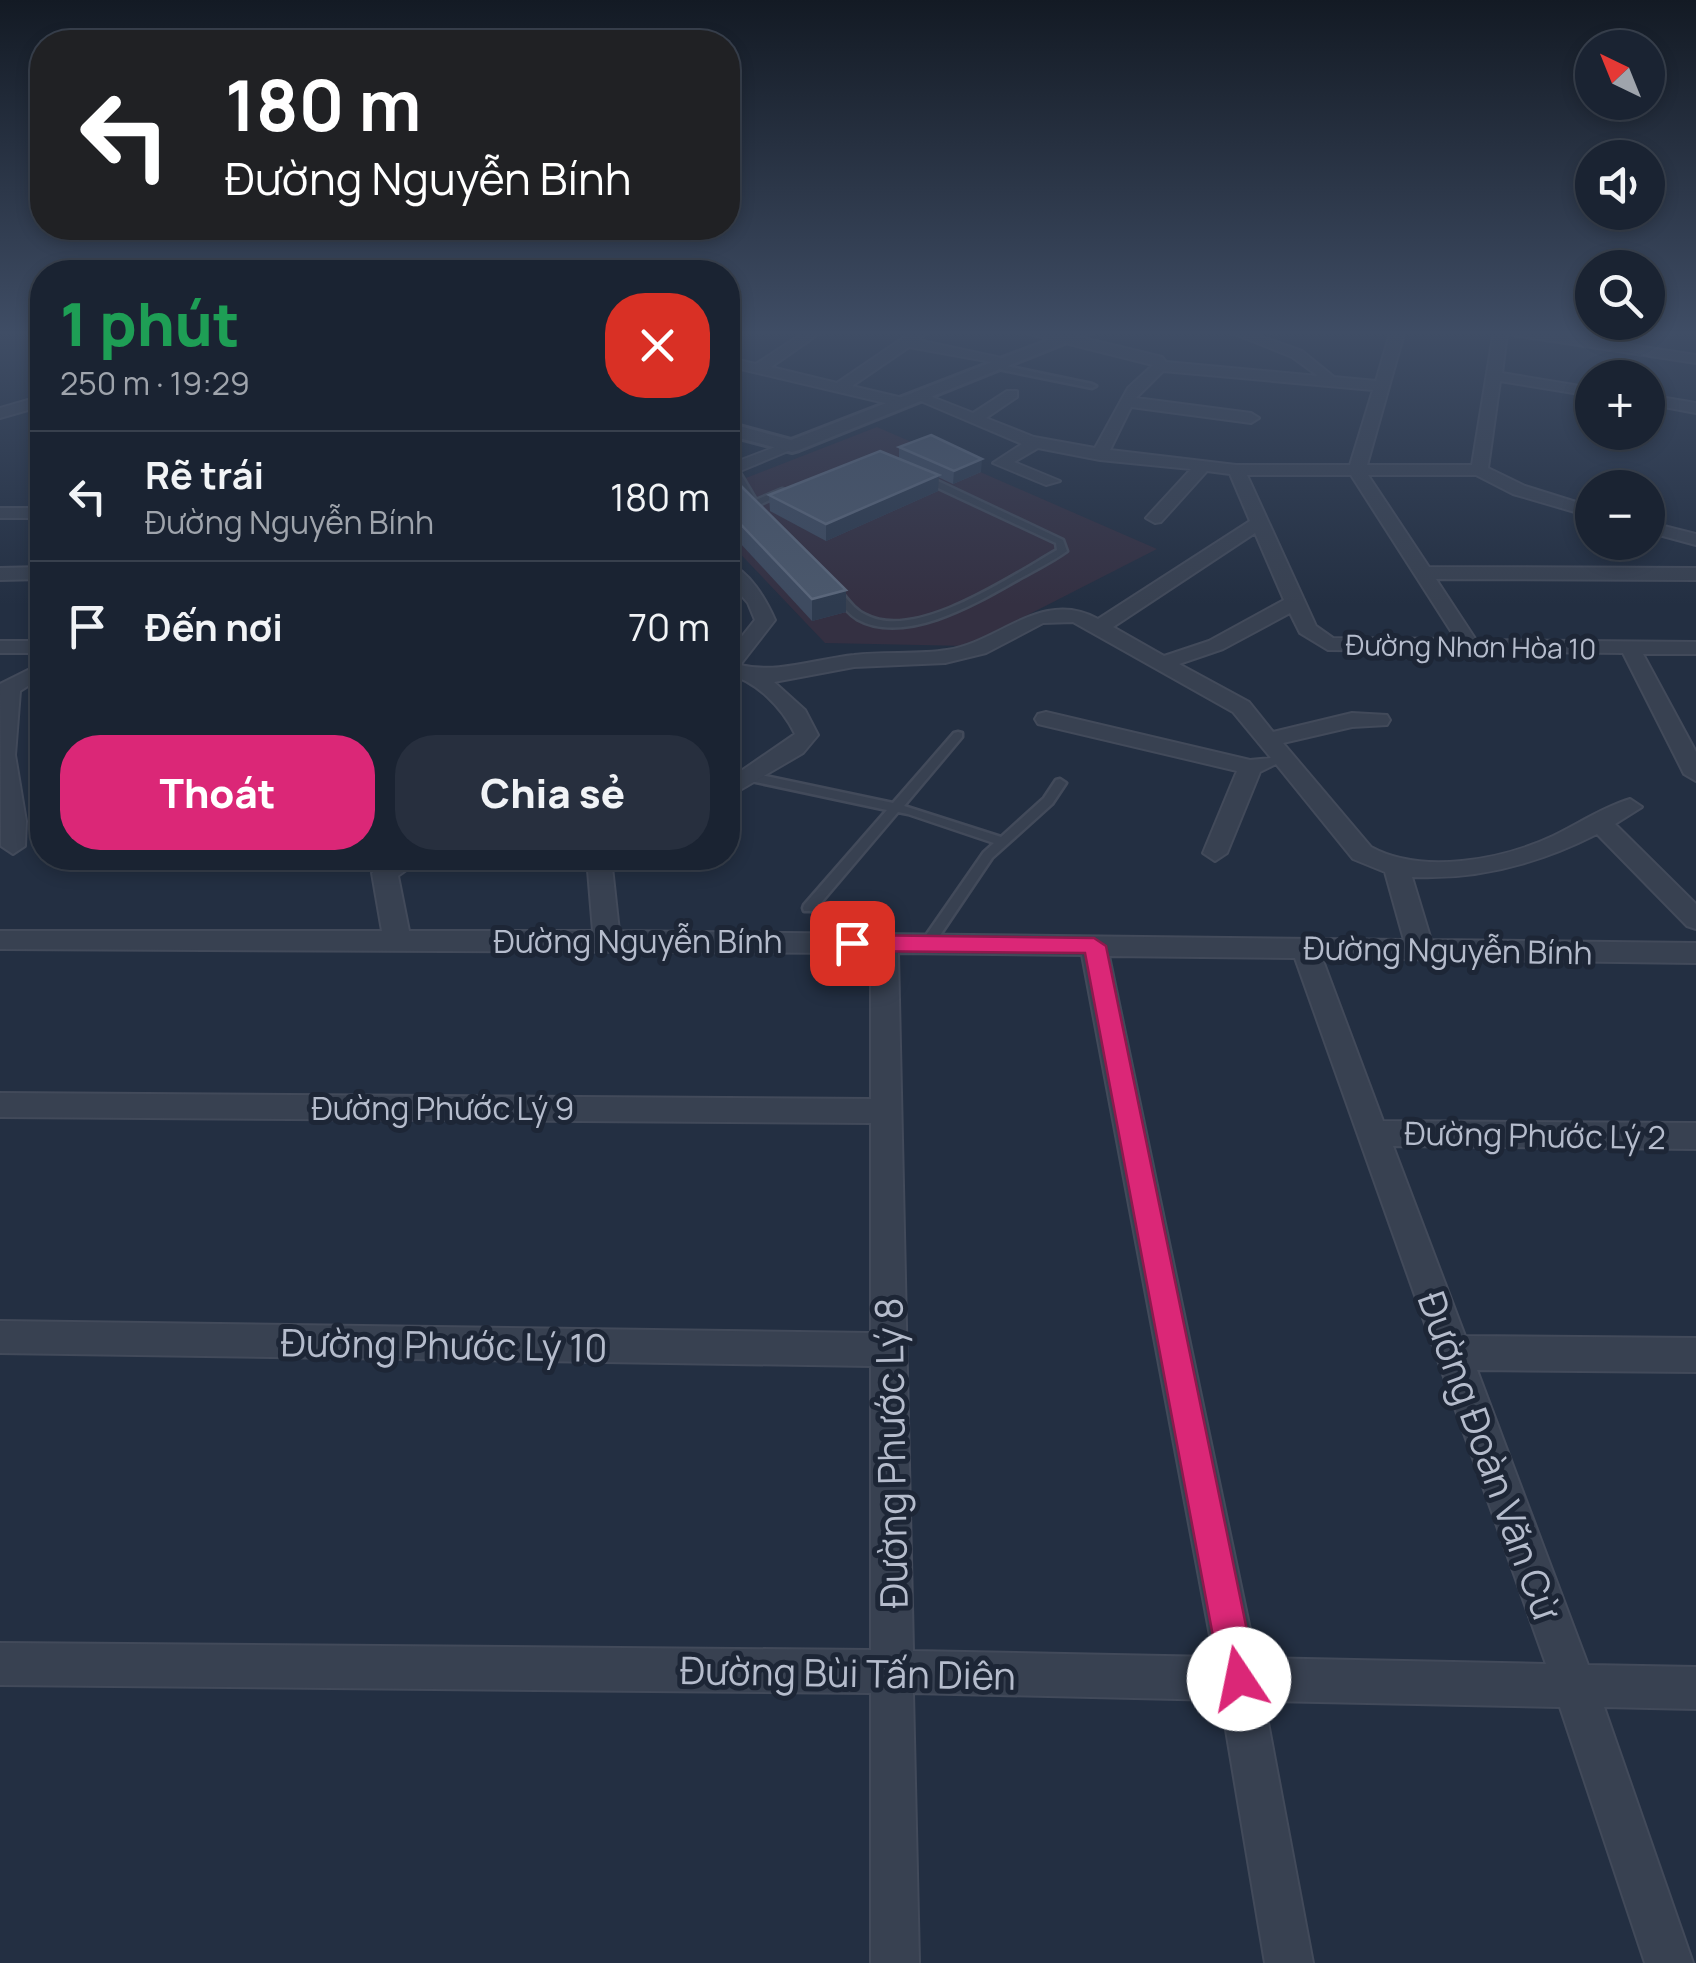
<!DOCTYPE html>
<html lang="vi">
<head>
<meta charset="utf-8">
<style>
  :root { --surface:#1a2332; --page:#272f3e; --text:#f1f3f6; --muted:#9fa4ac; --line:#38404d; --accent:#db2777 }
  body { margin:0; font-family:Manrope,sans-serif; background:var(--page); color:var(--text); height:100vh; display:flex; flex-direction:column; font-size:38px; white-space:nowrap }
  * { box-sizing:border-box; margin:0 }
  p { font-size:32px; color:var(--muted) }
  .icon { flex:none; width:55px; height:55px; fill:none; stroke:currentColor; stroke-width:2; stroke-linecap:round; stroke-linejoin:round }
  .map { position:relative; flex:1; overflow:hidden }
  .sheet { position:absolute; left:30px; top:260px; width:710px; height:610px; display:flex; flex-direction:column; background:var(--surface); border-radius:40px; box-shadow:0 5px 15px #0003,0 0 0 2px var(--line) }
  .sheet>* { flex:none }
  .banner { position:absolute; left:30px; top:30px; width:710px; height:210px; border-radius:40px; box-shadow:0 5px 15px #0003,0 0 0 2px var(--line); background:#202124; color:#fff; overflow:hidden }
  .needle { width:65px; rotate:317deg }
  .fabs { position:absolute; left:1575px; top:30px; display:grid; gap:20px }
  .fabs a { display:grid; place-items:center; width:90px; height:90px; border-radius:50%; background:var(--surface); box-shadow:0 5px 15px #0003,0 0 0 2px var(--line); font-size:50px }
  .pin { position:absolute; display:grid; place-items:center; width:85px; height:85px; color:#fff; margin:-42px; border-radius:20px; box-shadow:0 5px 15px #0006 }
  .me { position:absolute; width:110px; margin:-55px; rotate:349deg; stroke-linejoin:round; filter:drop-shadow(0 0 8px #0008) }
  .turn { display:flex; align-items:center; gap:35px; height:210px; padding:0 30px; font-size:45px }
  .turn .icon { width:130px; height:130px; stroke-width:2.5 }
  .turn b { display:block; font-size:70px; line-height:85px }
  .round { display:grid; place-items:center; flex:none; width:105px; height:105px; border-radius:40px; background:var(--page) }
  .head { display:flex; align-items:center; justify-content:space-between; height:170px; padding:0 30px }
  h1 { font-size:60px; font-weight:800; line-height:75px; color:#1e9e55 }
  .action { display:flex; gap:20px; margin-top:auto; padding:20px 30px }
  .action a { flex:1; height:115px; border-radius:40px; background:var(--accent); color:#fff; font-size:40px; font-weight:800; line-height:115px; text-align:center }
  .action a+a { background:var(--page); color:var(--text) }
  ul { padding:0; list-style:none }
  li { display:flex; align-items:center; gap:30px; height:130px; padding:0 30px; border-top:2px solid var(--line) }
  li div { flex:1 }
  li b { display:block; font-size:38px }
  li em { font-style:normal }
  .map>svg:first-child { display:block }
  .medical { fill:#343042 }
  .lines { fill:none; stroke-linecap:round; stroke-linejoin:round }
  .service-casing { stroke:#424a5a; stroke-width:5 }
  .minor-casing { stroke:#424a5a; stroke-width:4 }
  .tertiary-casing { stroke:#424a5a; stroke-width:6 }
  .service { fill:#384151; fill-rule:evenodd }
  .minor { fill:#384151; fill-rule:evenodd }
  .tertiary { fill:#384151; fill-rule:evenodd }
  .wall { fill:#3e4b60 }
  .shaded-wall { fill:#2e3b4f }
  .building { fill:#4b586c; stroke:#5b677b; stroke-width:2.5 }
  .route { fill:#db2777; stroke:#8e194d; stroke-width:2.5 }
  .labels { text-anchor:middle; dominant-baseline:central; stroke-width:10; stroke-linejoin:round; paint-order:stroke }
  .far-street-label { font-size:28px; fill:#b5bccc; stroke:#1d2636 }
  .street-label { font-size:32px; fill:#b5bccc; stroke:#1d2636 }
  .near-street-label { font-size:38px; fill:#b5bccc; stroke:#1d2636 }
</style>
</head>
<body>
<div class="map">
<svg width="1696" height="1963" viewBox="0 0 1696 1963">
  <rect width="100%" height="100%" fill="#232f42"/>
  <polygon class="medical" points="877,427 1157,549 967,646 825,643 728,541 728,485"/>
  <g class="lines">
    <defs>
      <g id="service">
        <polygon points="996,364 1092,384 1096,386 1092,388 993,368 992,366"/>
        <polygon points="730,466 736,466 756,500 782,489 789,491 759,505 762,510 755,512 729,468"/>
        <path d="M 919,475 L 925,475 L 1063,540 L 1067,551 C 1052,562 1035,570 1019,579 C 977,603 905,646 857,619 C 846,612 838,600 830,590 L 832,588 L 838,588 C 846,597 854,610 866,615 C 916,642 1013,575 1057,550 L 1056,543 L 919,479 Z"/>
        <polygon points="958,732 962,733 962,737 904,806 1001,837 1044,798 1056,780 1060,779 1066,783 1052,804 992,858 932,947 927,949 920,944 984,852 994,843 908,814 898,812 814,911 804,911 803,908 804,905 887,810 751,781 747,780 747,774 751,773 893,803 954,733"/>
      </g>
      <g id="minor">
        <polygon points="29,330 42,330 42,337"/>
        <polygon points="808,330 824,330 771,367 837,383 915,330 928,332 918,340 1015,361 1008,365 909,347 852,386 907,399 907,405 902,407 728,366 728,358 756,364"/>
        <path d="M 1013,330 L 1067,334 L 1162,357 L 1166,362 L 1318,376 L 1292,357 L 1225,330 L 1243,330 L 1302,351 L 1334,377 L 1376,381 L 1391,330 L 1405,330 L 1367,465 L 1472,465 L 1494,330 L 1531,330 L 1696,355 L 1696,363 L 1507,334 L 1502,373 L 1592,388 L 1592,396 L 1500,381 L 1488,468 L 1525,486 L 1592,507 L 1592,517 L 1513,494 L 1476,475 L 1368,475 L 1429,567 L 1696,568 L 1696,580 L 1436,579 L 1476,640 L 1696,642 L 1696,654 L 1643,654 L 1696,752 L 1696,781 L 1684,774 L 1623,653 L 1328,650 L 1300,633 L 1290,613 L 1223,649 L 1179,664 L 1249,702 L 1273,732 L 1352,713 L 1387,715 L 1390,720 L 1387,725 L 1352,727 L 1283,743 L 1371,847 C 1422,875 1502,860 1553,836 C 1578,824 1603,807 1630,799 L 1642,807 L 1615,824 L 1696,904 L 1696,929 L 1687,926 L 1597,834 C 1538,864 1478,880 1412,877 L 1431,940 L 1696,943 L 1696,963 L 1322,958 L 1383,1121 L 1696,1123 L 1696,1149 L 1393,1146 L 1465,1336 L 1696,1338 L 1696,1372 L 1477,1370 L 1588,1665 L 1696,1667 L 1696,1709 L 1604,1707 L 1693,1963 L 1645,1963 L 1560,1707 L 1264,1701 L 1313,1963 L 1265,1963 L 1221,1700 L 913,1693 L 919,1963 L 871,1963 L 871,1693 L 0,1685 L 0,1643 L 871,1650 L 871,1366 L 0,1353 L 0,1321 L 871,1333 L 871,1123 L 0,1117 L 0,1093 L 871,1099 L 871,953 L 0,949 L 0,931 L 382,931 L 372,873 L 393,858 L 423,858 L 398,876 L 409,931 L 593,931 L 587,858 L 611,858 L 619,931 L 1404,940 L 1385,872 L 1353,859 L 1276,764 L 1260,772 L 1227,853 L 1215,861 L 1203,853 L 1237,771 L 1038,724 L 1035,719 L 1038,714 L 1046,712 L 1250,760 L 1271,758 L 1233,712 L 1073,622 L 1043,623 L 986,653 L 945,663 L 854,667 L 774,682 L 805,710 L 818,735 L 803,753 L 728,797 L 728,780 L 795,734 C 782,707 756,681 728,674 L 728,654 L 755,620 L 748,603 L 728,580 L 728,564 C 749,570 766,600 775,620 L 740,665 C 779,674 815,659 854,655 C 885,651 916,655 947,650 C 1000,642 1042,588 1098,619 L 1250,521 L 1230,474 L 1207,471 L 1161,522 L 1155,523 L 1146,518 L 1191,469 L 1100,460 L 1038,448 L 1014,462 L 1060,481 L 1046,485 L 993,463 L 1022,444 L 909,396 L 922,393 L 973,413 L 1007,391 L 1017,391 L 1017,397 L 986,418 L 1034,437 L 1095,448 L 1128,388 L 1153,365 ZM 1163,371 L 1373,390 L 1350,465 L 1236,465 L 1110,450 L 1131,407 L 1251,423 L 1259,418 L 1251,413 L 1136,398 ZM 1247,475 L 1351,475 L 1456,639 L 1333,638 L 1316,626 ZM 1255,533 L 1284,600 L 1209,641 L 1164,656 L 1113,627 ZM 898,953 L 1082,955 L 1214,1657 L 913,1651 ZM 1109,956 L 1295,958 L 1546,1664 L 1256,1658 Z"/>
        <polygon points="1648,395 1696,403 1696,413 1648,404"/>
        <polygon points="42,396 42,406 0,418 0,408"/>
        <polygon points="786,443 800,446 728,476 728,465"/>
        <rect x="0" y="508" width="42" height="10"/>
        <polygon points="1648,522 1696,534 1696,545 1648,532"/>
        <polygon points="42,567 42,579 0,580 0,568"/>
        <rect x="0" y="641" width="42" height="12"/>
        <polygon points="42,663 42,677 20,691 15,755 26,821 25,846 13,854 1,846 0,684"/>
      </g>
      <polygon id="tertiary" points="1075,330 1097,330 799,450 792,452 728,435 728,423 791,440"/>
    </defs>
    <use href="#service" class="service-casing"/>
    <use href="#minor" class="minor-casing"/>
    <use href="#tertiary" class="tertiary-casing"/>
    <use href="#service" class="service"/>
    <use href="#minor" class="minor"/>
    <use href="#tertiary" class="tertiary"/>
  </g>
  <g class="wall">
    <polygon points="899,447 981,472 953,484 938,477 938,491 826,541 770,511 769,495 899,459"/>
    <polygon points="728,486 846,590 846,612 812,621 728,530"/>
  </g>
  <g class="shaded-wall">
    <polygon points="982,459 981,472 953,484 954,471"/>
    <polygon points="939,475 938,491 826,541 826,524"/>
    <polygon points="846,590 846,612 812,621 812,599"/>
  </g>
  <g class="building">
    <polygon points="931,435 982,459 954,471 899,447"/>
    <polygon points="880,451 939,475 826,524 769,495"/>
    <polygon points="739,484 846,590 812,599 728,511 728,486"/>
  </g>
  <linearGradient id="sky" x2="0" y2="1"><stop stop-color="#131a24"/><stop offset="0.55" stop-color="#3f4d65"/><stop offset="1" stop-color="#3f4d65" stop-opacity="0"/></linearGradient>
  <rect width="1696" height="605" fill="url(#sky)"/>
  <polygon class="route" points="852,935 1094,938 1106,946 1257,1679 1251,1691 1239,1696 1227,1691 1221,1679 1085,953 852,951 841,943"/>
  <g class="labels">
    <g class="far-street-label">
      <text transform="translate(1471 646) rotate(1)">Đường Nhơn Hòa 10</text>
    </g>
    <g class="street-label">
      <text x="638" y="941">Đường Nguyễn Bính</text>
      <text transform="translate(1448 950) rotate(1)">Đường Nguyễn Bính</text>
      <text x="443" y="1108">Đường Phước Lý 9</text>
      <text transform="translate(1535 1135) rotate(1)">Đường Phước Lý 2</text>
    </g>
    <g class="near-street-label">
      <text transform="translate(444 1344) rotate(1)">Đường Phước Lý 10</text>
      <text transform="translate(890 1453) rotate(-91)">Đường Phước Lý 8</text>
      <text transform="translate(1490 1455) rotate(70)">Đường Đoàn Văn Cừ</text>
      <text transform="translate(848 1672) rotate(1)">Đường Bùi Tấn Diên</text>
    </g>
  </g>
</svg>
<div class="fabs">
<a><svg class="needle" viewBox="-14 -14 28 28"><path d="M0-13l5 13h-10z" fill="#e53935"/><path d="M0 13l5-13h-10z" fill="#9fa4ac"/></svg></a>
<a><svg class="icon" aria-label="sound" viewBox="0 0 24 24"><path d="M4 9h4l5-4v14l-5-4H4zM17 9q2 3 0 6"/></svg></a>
<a><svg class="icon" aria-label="search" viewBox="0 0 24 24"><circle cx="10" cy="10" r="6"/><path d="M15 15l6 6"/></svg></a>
<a>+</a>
<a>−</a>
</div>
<div class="pin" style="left:852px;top:943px;background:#d93025"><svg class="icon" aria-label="arrive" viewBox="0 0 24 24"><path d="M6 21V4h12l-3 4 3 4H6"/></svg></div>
<svg class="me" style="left:1239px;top:1679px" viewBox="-20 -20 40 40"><circle r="19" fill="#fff"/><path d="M0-13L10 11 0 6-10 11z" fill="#db2777"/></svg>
<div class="banner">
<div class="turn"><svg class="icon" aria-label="left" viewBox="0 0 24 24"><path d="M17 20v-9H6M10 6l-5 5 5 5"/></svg><div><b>180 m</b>Đường Nguyễn Bính</div></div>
</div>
<section class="sheet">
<div class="head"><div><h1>1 phút</h1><p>250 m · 19:29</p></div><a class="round" style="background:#d93025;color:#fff"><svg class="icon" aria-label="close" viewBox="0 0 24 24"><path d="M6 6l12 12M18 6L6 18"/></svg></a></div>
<ul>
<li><svg class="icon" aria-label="left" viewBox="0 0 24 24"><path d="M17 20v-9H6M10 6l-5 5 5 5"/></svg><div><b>Rẽ trái</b><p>Đường Nguyễn Bính</p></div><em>180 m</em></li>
<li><svg class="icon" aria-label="arrive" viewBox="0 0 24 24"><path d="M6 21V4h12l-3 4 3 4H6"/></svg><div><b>Đến nơi</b></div><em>70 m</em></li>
</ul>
<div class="action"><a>Thoát</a><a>Chia sẻ</a></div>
</section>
</div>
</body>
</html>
